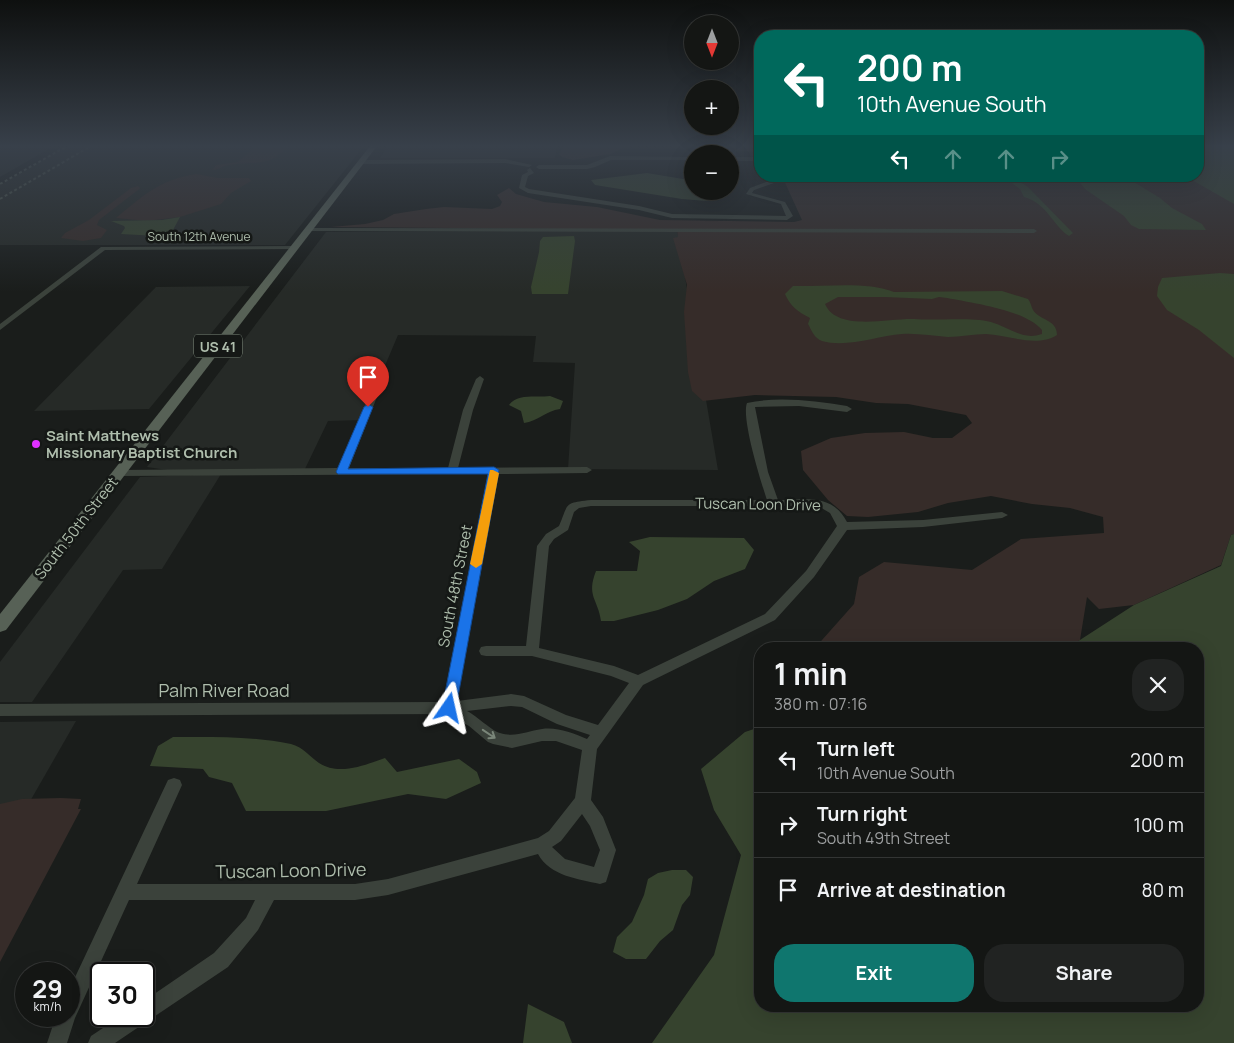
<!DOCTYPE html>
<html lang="en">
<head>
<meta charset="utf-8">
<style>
  :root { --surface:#141614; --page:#212322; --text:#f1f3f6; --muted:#9d9fa0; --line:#333534; --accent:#0f766e }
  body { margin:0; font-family:Manrope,sans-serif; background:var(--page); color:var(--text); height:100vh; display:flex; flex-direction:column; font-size:19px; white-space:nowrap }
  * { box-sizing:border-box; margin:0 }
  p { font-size:16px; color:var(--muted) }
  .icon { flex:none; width:28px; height:28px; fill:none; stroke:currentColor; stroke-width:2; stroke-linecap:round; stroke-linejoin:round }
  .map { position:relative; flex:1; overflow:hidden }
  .panel { position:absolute; left:754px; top:642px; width:450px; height:370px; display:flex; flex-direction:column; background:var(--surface); border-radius:20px; box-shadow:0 5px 20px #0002,0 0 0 1px var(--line) }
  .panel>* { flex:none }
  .hud { position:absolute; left:754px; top:30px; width:450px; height:152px; border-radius:20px; box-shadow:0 5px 20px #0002,0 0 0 1px var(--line); background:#00695c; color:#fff; overflow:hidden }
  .needle { width:32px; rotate:180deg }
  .buttons { position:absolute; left:684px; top:15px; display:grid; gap:10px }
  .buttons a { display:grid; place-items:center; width:55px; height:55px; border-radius:50%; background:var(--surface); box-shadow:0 5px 20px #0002,0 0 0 1px var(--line); font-size:25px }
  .speed { position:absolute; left:15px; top:962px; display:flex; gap:10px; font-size:25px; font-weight:700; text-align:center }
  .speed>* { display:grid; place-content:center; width:65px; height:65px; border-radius:50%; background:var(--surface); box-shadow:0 5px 20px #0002,0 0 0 1px var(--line); line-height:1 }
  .speed small { font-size:12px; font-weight:400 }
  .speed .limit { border:2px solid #111; border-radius:8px; background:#fff; color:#111 }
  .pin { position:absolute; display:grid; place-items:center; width:42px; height:42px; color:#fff; margin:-51px -21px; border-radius:50% 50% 50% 0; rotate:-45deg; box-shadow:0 0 5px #0007 }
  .pin .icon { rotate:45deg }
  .me { position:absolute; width:55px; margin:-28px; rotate:11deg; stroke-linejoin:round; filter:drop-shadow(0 0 4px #0008) }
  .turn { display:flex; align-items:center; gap:18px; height:105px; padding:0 20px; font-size:22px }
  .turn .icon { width:65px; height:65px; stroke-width:2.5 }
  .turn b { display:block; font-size:35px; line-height:42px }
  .lanes { display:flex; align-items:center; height:48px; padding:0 20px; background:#0003; justify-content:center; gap:25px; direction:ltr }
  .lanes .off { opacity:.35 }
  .round { display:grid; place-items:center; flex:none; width:52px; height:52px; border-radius:20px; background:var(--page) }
  .headline { display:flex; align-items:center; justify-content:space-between; height:85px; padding:0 20px }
  h1 { font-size:30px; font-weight:700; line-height:38px }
  .action { display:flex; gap:10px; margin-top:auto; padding:10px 20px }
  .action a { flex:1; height:58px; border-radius:20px; background:var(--accent); color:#fff; font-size:20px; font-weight:700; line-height:58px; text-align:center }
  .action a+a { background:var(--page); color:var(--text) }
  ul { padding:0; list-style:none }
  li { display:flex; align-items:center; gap:15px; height:65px; padding:0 20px; border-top:1px solid var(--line) }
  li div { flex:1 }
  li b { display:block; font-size:19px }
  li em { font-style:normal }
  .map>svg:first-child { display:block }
  .built { fill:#262a27 }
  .green { fill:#362c29 }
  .water { fill:#36432e; fill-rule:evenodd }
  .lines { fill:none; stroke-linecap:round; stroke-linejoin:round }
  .minor { fill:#3b423b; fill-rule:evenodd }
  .major { fill:#576156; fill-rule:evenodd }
  .rail { stroke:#50594f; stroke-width:2; stroke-dasharray:3 2.5; stroke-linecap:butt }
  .oneway { stroke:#7a8679 }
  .route { fill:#1a73e8; stroke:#114b97 }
  .slow { fill:#f59e0b }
  .poi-dot { fill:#df30ff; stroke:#151816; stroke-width:2 }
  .labels { text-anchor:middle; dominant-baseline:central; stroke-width:5; stroke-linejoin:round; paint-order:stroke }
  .far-street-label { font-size:12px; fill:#aebdac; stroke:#151816 }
  .shield { fill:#151816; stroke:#808c7f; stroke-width:1 }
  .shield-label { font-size:14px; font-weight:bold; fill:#aebdac }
  .poi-label { font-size:15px; font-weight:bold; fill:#aebdac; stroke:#151816; text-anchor:start }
  .street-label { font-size:15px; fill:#aebdac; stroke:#151816 }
  .near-street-label { font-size:18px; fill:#aebdac; stroke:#151816 }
</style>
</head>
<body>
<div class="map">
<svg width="1234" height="1043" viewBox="0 0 1234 1043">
  <rect width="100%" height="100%" fill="#1a1d1b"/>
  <g class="built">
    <polygon points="0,146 54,146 0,177"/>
    <polygon points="67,146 364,146 285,245 0,245 0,185"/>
    <polygon points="388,146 557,146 555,158 380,158"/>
    <polygon points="677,230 718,470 568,469 575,363 533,362 536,336 398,335 362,420 328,421 304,471 167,470 147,467 326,232"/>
    <polygon points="250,286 149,409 34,411 156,287"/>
    <polygon points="221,474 162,569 123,570 32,702 0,702 0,662 140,477"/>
    <polygon points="76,721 25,810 0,810 0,722"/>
  </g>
  <g class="green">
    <path d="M 256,146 L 286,146 C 274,168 249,161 229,165 C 220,166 221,170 212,170 L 216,165 L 238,162 Z"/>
    <polygon points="564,146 641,146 625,147 611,154 573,160 562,157 559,154"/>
    <polygon points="674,146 760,146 760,152 722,150 697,151"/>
    <polygon points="1198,146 1234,157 1234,534 1231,535 1221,565 1134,605 1099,609 1087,597 1080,640 1066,649 814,649 854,604 859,577 884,562 972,570 1021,539 1104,533 1103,517 1070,508 1032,504 991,496 948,503 918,512 868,517 847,516 828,500 803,470 801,451 831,438 865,433 904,432 933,438 952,438 972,423 966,415 908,404 876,403 836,397 755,395 703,401 692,391 688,372 684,312 687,285 673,238 678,237 677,230 331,227 365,224 383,220 394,214 426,209 444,207 492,209 500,206 502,202 497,195 509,188 516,194 544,202 597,207 660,220 794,222 802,220 782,176 1198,176"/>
    <path d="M 196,174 L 218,178 L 249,178 L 251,181 L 231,193 L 221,204 L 180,217 L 147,221 L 116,218 C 144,195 159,180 196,174 Z"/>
    <polygon points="138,186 140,188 138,190 99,220 97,225 107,230 101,238 83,241 61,238 65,233 89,220 131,188"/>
    <polygon points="61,798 81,799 78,809 81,809 0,962 0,804 22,799"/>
  </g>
  <g class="water">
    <polygon points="1198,146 1234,146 1234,204 1185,176 1198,176"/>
    <polygon points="647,173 683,179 692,178 692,191 702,191 710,198 707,201 682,199 595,185 591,180"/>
    <path d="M 1002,176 L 1011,176 L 1028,187 L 1073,233 L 1069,236 C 1053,226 1047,203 1024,197 L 1020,189 Z"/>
    <polygon points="1066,176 1124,176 1160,198 1172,208 1202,224 1206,230 1139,229 1131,225 1124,216 1085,189 1078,180"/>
    <polygon points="180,217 173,230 157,236 121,234 125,228 124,226 111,221 162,220"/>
    <polygon points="574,236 575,241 568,294 532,294 531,287 539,252 540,241 543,237"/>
    <polygon points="1220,273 1234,274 1234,358 1199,330 1167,310 1157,296 1158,287 1162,278"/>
    <path d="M 793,286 C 822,287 868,281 894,292 L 1002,291 L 1028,299 C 1031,303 1031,306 1033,310 C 1040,321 1057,319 1057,335 C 1037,348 1008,335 986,334 C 974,334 960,337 948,337 C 933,336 917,333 902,334 C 877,336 847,348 822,341 C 814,338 812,331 808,324 L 810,318 C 797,311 791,307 785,294 ZM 838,297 L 885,297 L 932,299 L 939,297 L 947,298 C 973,303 1025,310 1042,330 L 1042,334 C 1022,341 1009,327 991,322 C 970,317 936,321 914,319 C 889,318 837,332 825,304 Z"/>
    <path d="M 550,396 L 563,401 L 560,409 C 546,411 538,421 524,423 L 521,411 L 509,405 C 518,393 536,398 550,396 Z"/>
    <polygon points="1234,534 1234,1043 652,1043 714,955 741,855 714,810 701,769 745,732 760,727 760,1006 1198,1006 1198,649 1066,649 1134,605 1221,566 1231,535"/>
    <path d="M 650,537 L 744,538 L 754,550 L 745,569 L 714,581 L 687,599 L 658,610 L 614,621 L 601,621 C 598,599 586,596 596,571 L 637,571 L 640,551 L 629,542 Z"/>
    <path d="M 173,737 C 213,737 252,736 291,744 C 303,747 309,756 319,763 C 339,776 365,765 385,758 L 397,772 L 459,759 L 477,772 L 481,783 L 446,799 L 408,794 L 326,811 L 246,811 L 232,783 L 209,777 L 203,769 L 150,766 L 158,746 Z"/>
    <polygon points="672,870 686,870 693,877 690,895 682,905 673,930 660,941 646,959 626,959 613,952 617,937 632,922 644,895 648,879 658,873"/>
    <polygon points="528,1004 564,1022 572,1043 523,1043"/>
  </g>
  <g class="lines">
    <g class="minor">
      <polygon points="610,156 692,157 692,160 611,160 595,167 587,169 539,169 536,167 539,165 587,165"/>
      <rect x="730" y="157" width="30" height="4"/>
      <polygon points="505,159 532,165 529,167 505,163 362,164 359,162 362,160"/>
      <polygon points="530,168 534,173 528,176 525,187 529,189 639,206 672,214 786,216 781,204 746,194 750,188 769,181 767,176 773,176 774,183 754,190 752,193 785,202 793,216 787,220 672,218 639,210 528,193 519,188 522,175 528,172 527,170"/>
      <polygon points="308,228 1034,229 1037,231 1034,233 306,231 305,230"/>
      <polygon points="295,246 297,247 297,249 105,250 0,330 0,324 101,247"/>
      <path d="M 382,371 L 386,374 L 349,468 L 448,468 L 463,410 L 476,379 L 480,376 L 484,379 L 473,410 L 458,468 L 587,467 L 592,470 L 587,473 L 499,474 L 457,701 L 511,694 L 524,696 L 566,715 L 598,725 L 629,683 L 611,676 L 532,656 L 486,656 L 481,655 L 479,651 L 481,647 L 486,646 L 526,646 L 537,546 L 546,534 L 559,526 C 569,503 563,503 591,500 L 767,500 C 761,482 741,418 747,403 C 779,396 815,401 847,406 L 852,409 L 847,412 L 799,406 L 755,407 L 768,472 L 778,500 C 806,500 832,493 847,522 L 923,520 L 1002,512 L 1008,515 L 1002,518 L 923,527 L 847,530 L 814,577 L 775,620 L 643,685 L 597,749 L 591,800 L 603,817 L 616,850 L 606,882 L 600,884 C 578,879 550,876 538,854 L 388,895 L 355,900 L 274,900 L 258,930 L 228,967 L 115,1043 L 88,1043 L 91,1036 L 121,1016 L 144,1016 L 144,1001 L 214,953 L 246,918 L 255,900 L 129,900 L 75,1018 L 67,1043 L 47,1043 L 56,1016 L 69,1016 L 69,990 L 168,780 L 174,778 L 180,780 L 182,785 L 137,884 L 355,884 L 388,879 L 538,838 L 549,831 L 575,798 L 582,750 L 556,741 L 542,741 L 512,748 L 493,744 L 488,742 L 469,726 L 447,714 L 0,716 L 0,704 L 443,702 L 488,474 L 119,476 L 114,473 L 119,470 L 338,468 L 378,374 ZM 591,506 L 818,506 L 830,513 L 837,526 L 806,571 L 765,614 L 638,675 L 614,666 L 539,648 L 549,546 L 554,539 L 568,530 L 574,512 L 579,508 ZM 511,706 L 522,707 L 557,724 L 590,735 L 587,739 C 572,733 558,727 542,729 C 527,731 515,738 500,733 C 492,731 477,716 467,711 ZM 582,814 L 590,826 L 600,850 L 594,867 L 565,859 L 552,847 L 561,841 Z"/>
    </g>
    <polygon class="major" points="370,146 377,146 6,630 0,632 0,614"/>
    <g class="rail">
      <polyline points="0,184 67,146"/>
      <polyline points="0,199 91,146"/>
    </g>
  </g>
  <defs><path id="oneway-shaft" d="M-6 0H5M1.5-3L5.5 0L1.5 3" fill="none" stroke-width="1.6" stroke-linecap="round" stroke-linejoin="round" transform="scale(1.25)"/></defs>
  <use class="oneway" href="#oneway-shaft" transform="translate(489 734) rotate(34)"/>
  <linearGradient id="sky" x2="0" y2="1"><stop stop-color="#0e100f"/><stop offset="0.5" stop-color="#38404a"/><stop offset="1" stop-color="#38404a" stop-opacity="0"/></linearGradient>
  <rect width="1234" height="292" fill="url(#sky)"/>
  <polygon class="route" points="368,404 373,407 348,469 494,467 499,470 456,708 454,712 449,714 444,712 442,708 488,474 338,474 336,472 364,407"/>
  <polygon class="slow" points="490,470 493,470 499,473 482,564 476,568 470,564"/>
  <circle class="poi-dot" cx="36" cy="444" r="5"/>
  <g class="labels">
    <g class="far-street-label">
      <text x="199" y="236">South 12th Avenue</text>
    </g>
    <rect class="shield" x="194" y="334.5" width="48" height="23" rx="4"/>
    <g class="shield-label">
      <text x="218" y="346">US 41</text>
    </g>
    <g class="poi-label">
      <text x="46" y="435">Saint Matthews<tspan x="46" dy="17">Missionary Baptist Church</tspan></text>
    </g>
    <g class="street-label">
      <text transform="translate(758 504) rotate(1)">Tuscan Loon Drive</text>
      <text transform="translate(76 528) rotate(-52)">South 50th Street</text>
      <text transform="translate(455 586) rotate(-79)">South 48th Street</text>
    </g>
    <g class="near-street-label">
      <text x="224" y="690">Palm River Road</text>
      <text transform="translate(291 870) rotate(-1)">Tuscan Loon Drive</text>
    </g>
  </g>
</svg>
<div class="buttons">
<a><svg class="needle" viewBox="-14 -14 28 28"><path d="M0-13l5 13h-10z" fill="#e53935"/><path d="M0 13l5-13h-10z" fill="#9d9fa0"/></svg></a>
<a>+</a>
<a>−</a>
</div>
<div class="speed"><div>29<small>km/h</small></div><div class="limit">30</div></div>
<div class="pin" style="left:368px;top:407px;background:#d93025"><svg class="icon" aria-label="arrive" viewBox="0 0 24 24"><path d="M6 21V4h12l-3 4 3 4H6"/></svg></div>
<svg class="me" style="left:449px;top:708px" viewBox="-20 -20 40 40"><path d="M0-17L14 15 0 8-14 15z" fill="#1a73e8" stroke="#fff" stroke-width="4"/></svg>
<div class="hud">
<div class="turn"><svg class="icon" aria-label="left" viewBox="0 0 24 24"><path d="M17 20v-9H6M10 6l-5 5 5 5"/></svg><div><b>200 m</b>10th Avenue South</div></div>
<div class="lanes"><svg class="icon" aria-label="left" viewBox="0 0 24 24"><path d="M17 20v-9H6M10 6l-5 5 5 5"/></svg><svg class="icon off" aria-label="ahead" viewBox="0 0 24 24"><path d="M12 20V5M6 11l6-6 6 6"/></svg><svg class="icon off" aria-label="ahead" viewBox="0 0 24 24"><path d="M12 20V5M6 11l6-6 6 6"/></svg><svg class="icon off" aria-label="right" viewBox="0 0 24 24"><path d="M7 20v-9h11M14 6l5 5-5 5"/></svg></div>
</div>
<section class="panel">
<div class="headline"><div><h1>1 min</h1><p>380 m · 07:16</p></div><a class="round"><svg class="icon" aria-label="close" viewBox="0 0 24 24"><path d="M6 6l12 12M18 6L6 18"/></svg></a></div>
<ul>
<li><svg class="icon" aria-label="left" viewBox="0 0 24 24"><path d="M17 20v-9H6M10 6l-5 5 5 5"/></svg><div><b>Turn left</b><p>10th Avenue South</p></div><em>200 m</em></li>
<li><svg class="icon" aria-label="right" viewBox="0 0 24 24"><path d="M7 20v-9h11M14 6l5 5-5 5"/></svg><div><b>Turn right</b><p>South 49th Street</p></div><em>100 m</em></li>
<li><svg class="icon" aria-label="arrive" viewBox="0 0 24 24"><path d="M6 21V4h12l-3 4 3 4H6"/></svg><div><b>Arrive at destination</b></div><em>80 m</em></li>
</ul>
<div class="action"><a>Exit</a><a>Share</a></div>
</section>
</div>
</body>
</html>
